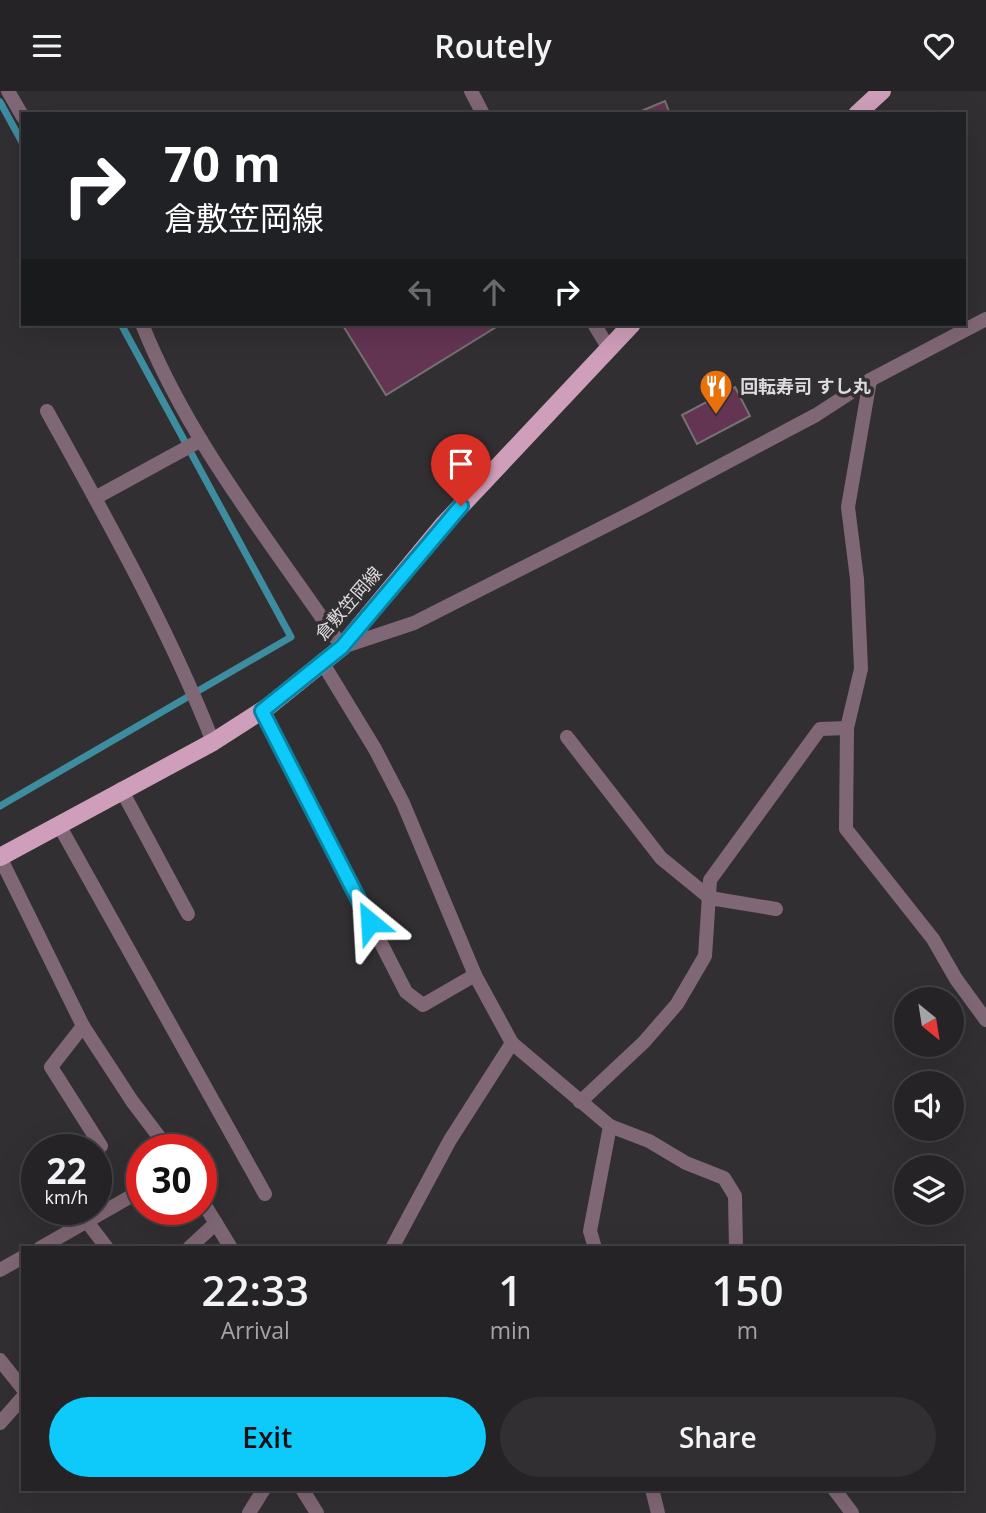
<!DOCTYPE html>
<html lang="en">
<head>
<meta charset="utf-8">
<style>
  :root { --surface:#252326; --page:#312f32; --text:#f1f3f6; --muted:#a3a4a7; --line:#424043; --accent:#0ecafa }
  body { margin:0; font-family:"Open Sans","Noto Sans JP",sans-serif; background:var(--page); color:var(--text); height:100vh; display:flex; flex-direction:column; font-size:26px; white-space:nowrap }
  * { box-sizing:border-box; margin:0 }
  p { font-size:23px; color:var(--muted) }
  .icon { flex:none; width:38px; height:38px; fill:none; stroke:currentColor; stroke-width:2; stroke-linecap:round; stroke-linejoin:round }
  .map { position:relative; flex:1; overflow:hidden }
  .drawer { position:absolute; left:21px; top:1155px; width:943px; height:245px; display:flex; flex-direction:column; background:var(--surface); border-radius:0px; box-shadow:0 7px 28px #0002,0 0 0 2px var(--line) }
  .drawer>* { flex:none }
  .banner { position:absolute; left:21px; top:21px; width:945px; height:214px; border-radius:0px; box-shadow:0 7px 28px #0002,0 0 0 2px var(--line); background:#202124; color:#fff; overflow:hidden }
  .needle { width:46px; rotate:150deg }
  .tools { position:absolute; left:894px; top:896px; display:grid; gap:14px }
  .tools a { display:grid; place-items:center; width:70px; height:70px; border-radius:50%; background:var(--surface); box-shadow:0 7px 28px #0002,0 0 0 2px var(--line); font-size:35px }
  .speed { position:absolute; left:21px; top:1043px; display:flex; gap:14px; font-size:35px; font-weight:700; text-align:center }
  .speed>* { display:grid; place-content:center; width:91px; height:91px; border-radius:50%; background:var(--surface); box-shadow:0 7px 28px #0002,0 0 0 2px var(--line); line-height:1 }
  .speed small { font-size:18px; font-weight:400 }
  .speed .limit { border:10px solid #d22; background:#fff; color:#111 }
  .pin { position:absolute; display:grid; place-items:center; width:60px; height:60px; color:#fff; margin:-72px -30px; border-radius:50% 50% 50% 0; rotate:-45deg; box-shadow:0 0 7px #0007 }
  .pin .icon { rotate:45deg }
  .me { position:absolute; width:77px; margin:-38px; rotate:333deg; stroke-linejoin:round; filter:drop-shadow(0 0 5px #0008) }
  .turn { display:flex; align-items:center; gap:24px; height:147px; padding:0 28px; font-size:32px }
  .turn .icon { width:91px; height:91px; stroke-width:2.5 }
  .turn b { display:block; font-size:49px; line-height:60px }
  .lanes { display:flex; align-items:center; height:66px; padding:0 28px; background:#0003; justify-content:center; gap:35px; direction:ltr }
  .lanes .off { opacity:.35 }
  .eta { display:flex; justify-content:space-evenly; align-items:center; height:119px; text-align:center }
  .eta b { font-size:42px; font-weight:600; line-height:49px }
  .primary-button { display:flex; gap:14px; margin-top:auto; padding:14px 28px }
  .primary-button a { flex:1; height:80px; border-radius:42px; background:var(--accent); color:#111; font-size:28px; font-weight:600; line-height:80px; text-align:center }
  .primary-button a+a { background:var(--page); color:var(--text) }
  header { display:flex; justify-content:space-between; align-items:center; height:91px; padding:0 28px; background:var(--surface); font-size:32px; font-weight:600 }
  .map>svg:first-child { display:block }
  .lines { fill:none; stroke-linecap:round; stroke-linejoin:round }
  .stream { stroke:#3e8ca0; stroke-width:7 }
  .building { fill:#643453; stroke:#767274; stroke-width:2 }
  .minor { stroke:#806775; stroke-width:14 }
  .tertiary { stroke:#806775; stroke-width:14 }
  .primary { stroke:#cf9eba; stroke-width:18 }
  .route-casing { stroke:#0983a2; stroke-width:18 }
  .route { stroke:#0ecafa; stroke-width:12 }
  .labels { text-anchor:middle; dominant-baseline:central; stroke-width:7; stroke-linejoin:round; paint-order:stroke }
  .poi-label { font-size:18px; font-weight:bold; fill:#dddbde; stroke:#312f32; text-anchor:start }
  .street-label { font-size:18px; fill:#dddbde; stroke:#312f32 }
</style>
</head>
<body>
<header><svg class="icon" aria-label="menu" viewBox="0 0 24 24"><path d="M4 6h16M4 12h16M4 18h16"/></svg>Routely<svg class="icon" aria-label="heart" viewBox="0 0 24 24"><path d="M12 20l-8-8c-3-5 5-10 8-4 3-6 11-1 8 4z"/></svg></header>
<div class="map">
<svg width="986" height="1422" viewBox="0 0 986 1422">
  <rect width="100%" height="100%" fill="#312f32"/>
  <g class="lines">
    <g class="stream">
      <polyline points="0,11 23,53"/>
      <polyline points="0,715 291,546 121,233"/>
    </g>
  </g>
  <g class="building">
    <polygon points="665,10 670,23 634,23"/>
    <polygon points="342,233 501,233 386,304"/>
    <polygon points="735,296 750,325 697,353 682,324"/>
  </g>
  <g class="lines">
    <g class="minor">
      <polyline points="8,0 23,26"/>
      <path d="M 142,233 C 189,351 271,451 342,556 L 414,532 L 637,419 L 816,324 L 870,289 L 986,228"/>
      <polyline points="870,289 848,416 857,488 861,578 847,637 846,738 933,848 956,888 986,929"/>
      <path d="M 47,320 C 106,427 168,536 213,651"/>
      <polyline points="95,407 201,349"/>
      <polyline points="322,571 375,658 403,712 475,884 512,952 450,1049 392,1157"/>
      <polyline points="262,620 406,901 423,914 475,884"/>
      <polyline points="567,646 661,767 710,807 776,818"/>
      <polyline points="121,698 188,823"/>
      <polyline points="59,734 265,1103"/>
      <polyline points="0,766 83,935 132,1010 169,1059"/>
      <polyline points="83,935 51,976 101,1055"/>
      <polyline points="512,952 610,1035 649,1050 686,1072 724,1087 735,1105 736,1157"/>
      <polyline points="580,1011 644,951 677,913 705,865 710,789 820,638 847,637"/>
      <polyline points="201,1108 231,1157"/>
      <polyline points="88,1132 107,1157"/>
      <polyline points="40,1157 142,1099"/>
      <polyline points="189,1157 216,1132"/>
      <polyline points="595,1157 590,1140 610,1035"/>
      <polyline points="0,1179 23,1166"/>
      <polyline points="0,1269 23,1298"/>
      <polyline points="0,1332 23,1306"/>
      <polyline points="302,1398 317,1422"/>
      <polyline points="652,1398 658,1422"/>
      <polyline points="834,1398 852,1422"/>
      <polyline points="249,1422 264,1398"/>
    </g>
    <g class="tertiary">
      <polyline points="471,0 483,23"/>
      <polyline points="594,233 608,256"/>
    </g>
    <g class="primary">
      <polyline points="857,23 882,0"/>
      <polyline points="0,766 213,651 269,615 342,556 443,434 632,233"/>
    </g>
  </g>
  <g class="lines">
    <defs>
      <polyline id="route" points="370,831 262,620 342,556 461,415"/>
    </defs>
    <use href="#route" class="route-casing"/>
    <use href="#route" class="route"/>
  </g>
  <defs>
    <symbol id="restaurant-pin" viewBox="-11 -11 22 30"><path d="M0 17L-7.5 6A9.5 9.5 0 1 1 7.5 6Z" fill="#e8710a" stroke="#312f32"/><path d="M-5-6h1v4h1v-4h1v4h1v-4h1v5L-1.5 .5V6h-2V.5L-5-1ZM5-6V6H3V1.5H1.5Q1.5-4 5-6Z" fill="#fff"/></symbol>
  </defs>
  <g fill-rule="evenodd">
    <use href="#restaurant-pin" x="697" y="276" width="38" height="52"/>
  </g>
  <g class="labels">
    <g class="poi-label">
      <text x="740" y="295">回転寿司 すし丸</text>
    </g>
    <g class="street-label">
      <text transform="translate(348 512) rotate(-49)">倉敷笠岡線</text>
    </g>
  </g>
</svg>
<div class="tools">
<a><svg class="needle" viewBox="-14 -14 28 28"><path d="M0-13l5 13h-10z" fill="#e53935"/><path d="M0 13l5-13h-10z" fill="#a3a4a7"/></svg></a>
<a><svg class="icon" aria-label="sound" viewBox="0 0 24 24"><path d="M4 9h4l5-4v14l-5-4H4zM17 9q2 3 0 6"/></svg></a>
<a><svg class="icon" aria-label="layers" viewBox="0 0 24 24"><path d="M12 4l9 5-9 5-9-5zM3 14l9 5 9-5"/></svg></a>
</div>
<div class="speed"><div>22<small>km/h</small></div><div class="limit">30</div></div>
<div class="pin" style="left:461px;top:415px;background:#d93025"><svg class="icon" aria-label="arrive" viewBox="0 0 24 24"><path d="M6 21V4h12l-3 4 3 4H6"/></svg></div>
<svg class="me" style="left:370px;top:831px" viewBox="-20 -20 40 40"><path d="M0-17L14 15 0 8-14 15z" fill="#0ecafa" stroke="#fff" stroke-width="4"/></svg>
<div class="banner">
<div class="turn"><svg class="icon" aria-label="right" viewBox="0 0 24 24"><path d="M7 20v-9h11M14 6l5 5-5 5"/></svg><div><b>70 m</b>倉敷笠岡線</div></div>
<div class="lanes"><svg class="icon off" aria-label="left" viewBox="0 0 24 24"><path d="M17 20v-9H6M10 6l-5 5 5 5"/></svg><svg class="icon off" aria-label="ahead" viewBox="0 0 24 24"><path d="M12 20V5M6 11l6-6 6 6"/></svg><svg class="icon" aria-label="right" viewBox="0 0 24 24"><path d="M7 20v-9h11M14 6l5 5-5 5"/></svg></div>
</div>
<section class="drawer">
<div class="eta">
<div><b>22:33</b><p>Arrival</p></div>
<div><b>1</b><p>min</p></div>
<div><b>150</b><p>m</p></div>
</div>
<div class="primary-button"><a>Exit</a><a>Share</a></div>
</section>
</div>
</body>
</html>
